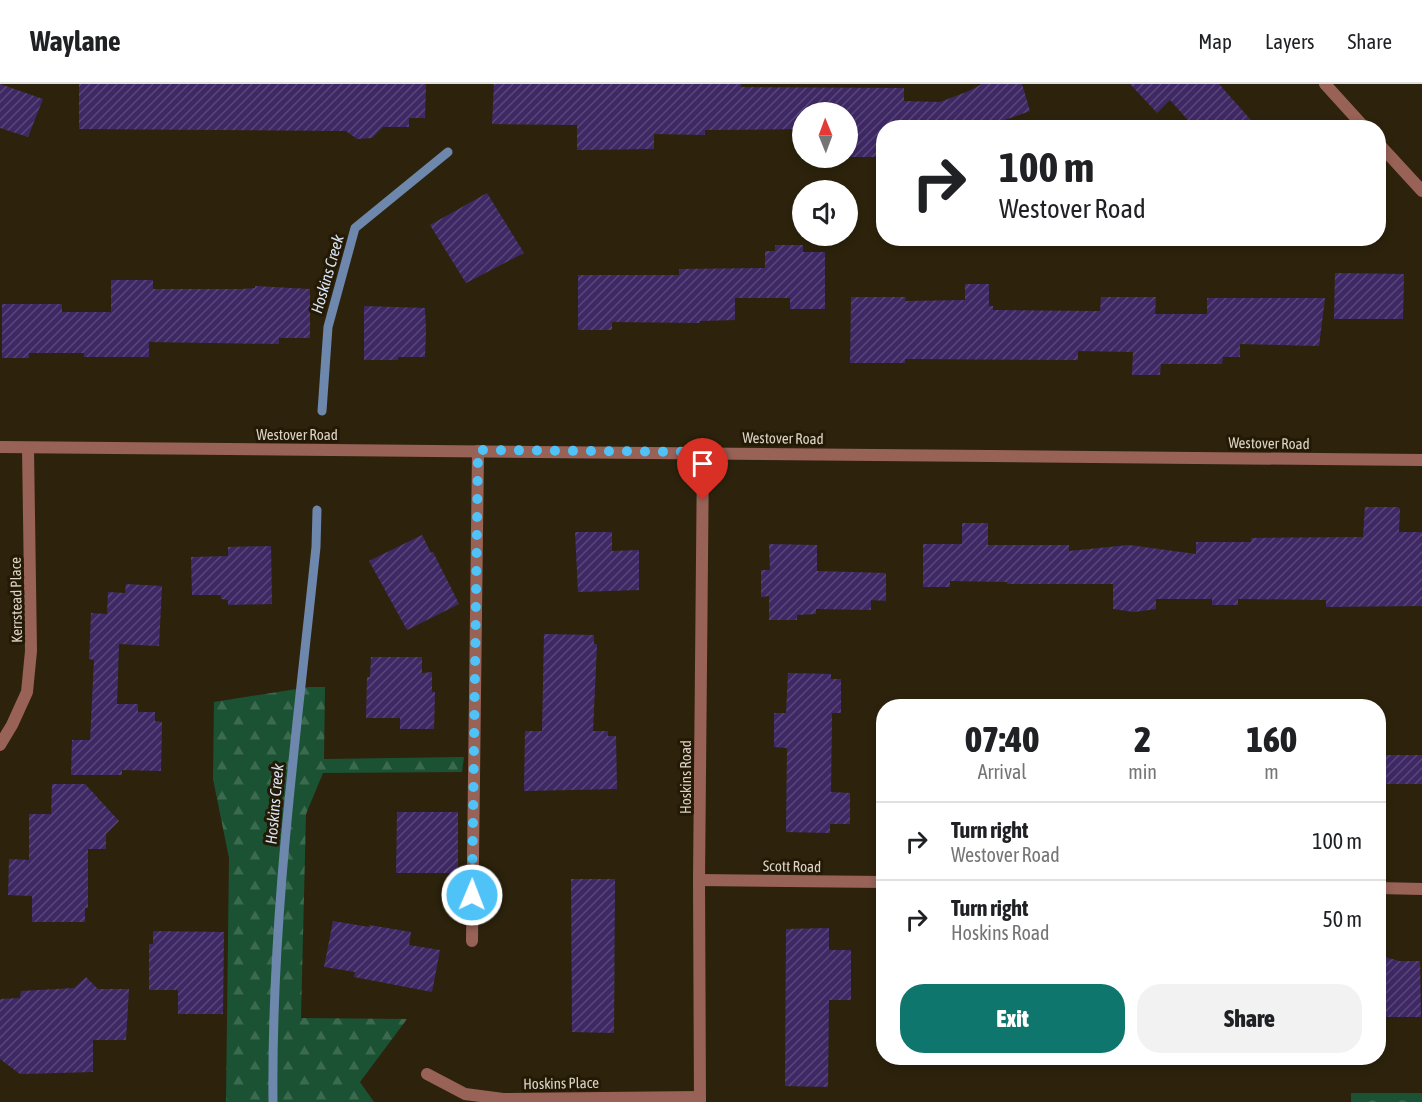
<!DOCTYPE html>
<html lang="en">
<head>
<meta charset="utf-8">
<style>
  :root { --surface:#fff; --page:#f2f2f2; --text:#202124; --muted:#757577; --line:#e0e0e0; --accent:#0f766e }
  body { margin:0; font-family:"Asap Condensed",sans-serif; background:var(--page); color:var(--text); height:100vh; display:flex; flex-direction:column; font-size:22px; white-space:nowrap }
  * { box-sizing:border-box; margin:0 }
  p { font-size:20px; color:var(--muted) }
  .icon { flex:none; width:33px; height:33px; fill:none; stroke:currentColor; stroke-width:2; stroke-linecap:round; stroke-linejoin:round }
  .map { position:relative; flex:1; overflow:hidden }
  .panel { position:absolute; left:876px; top:615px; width:510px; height:366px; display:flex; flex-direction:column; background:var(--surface); border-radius:24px; box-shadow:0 3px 9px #0003 }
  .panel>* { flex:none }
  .top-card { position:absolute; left:876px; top:36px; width:510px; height:126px; border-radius:24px; box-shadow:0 3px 9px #0003; background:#fff; color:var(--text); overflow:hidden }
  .needle { width:39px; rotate:359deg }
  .fabs { position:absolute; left:792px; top:18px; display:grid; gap:12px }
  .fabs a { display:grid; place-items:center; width:66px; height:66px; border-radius:50%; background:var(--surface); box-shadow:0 3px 9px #0003; font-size:30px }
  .pin { position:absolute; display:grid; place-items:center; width:51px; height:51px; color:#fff; margin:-62px -26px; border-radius:50% 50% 50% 0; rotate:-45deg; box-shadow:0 0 6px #0007 }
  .pin .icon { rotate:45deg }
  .me { position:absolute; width:66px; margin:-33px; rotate:1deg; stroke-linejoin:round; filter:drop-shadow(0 0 4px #0008) }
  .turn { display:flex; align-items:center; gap:21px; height:126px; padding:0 24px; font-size:27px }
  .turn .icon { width:78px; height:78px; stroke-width:2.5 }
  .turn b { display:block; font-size:42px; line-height:51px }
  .eta { display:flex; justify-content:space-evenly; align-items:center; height:102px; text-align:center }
  .eta b { font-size:36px; font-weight:800; line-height:42px }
  .primary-button { display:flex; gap:12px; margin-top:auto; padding:12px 24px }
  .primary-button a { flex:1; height:69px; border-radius:24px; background:var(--accent); color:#fff; font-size:24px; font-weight:800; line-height:69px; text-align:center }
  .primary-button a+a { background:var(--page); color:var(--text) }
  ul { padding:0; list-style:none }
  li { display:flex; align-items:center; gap:18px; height:78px; padding:0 24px; border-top:2px solid var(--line) }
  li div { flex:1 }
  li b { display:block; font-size:22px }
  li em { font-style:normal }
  header { display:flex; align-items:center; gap:36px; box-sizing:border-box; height:84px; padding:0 30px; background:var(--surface); border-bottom:2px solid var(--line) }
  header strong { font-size:28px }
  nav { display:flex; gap:33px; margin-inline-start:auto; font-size:21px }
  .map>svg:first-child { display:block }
  .forest { fill:url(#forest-firs) }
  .park { fill:url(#park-crowns) }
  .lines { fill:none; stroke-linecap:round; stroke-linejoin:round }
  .stream { stroke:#6e87ac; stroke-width:9 }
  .building { fill:url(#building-hatch) }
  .lane { stroke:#986257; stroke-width:12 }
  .street { stroke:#986257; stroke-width:12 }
  .route { stroke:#4fc3f7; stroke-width:10; stroke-dasharray:0 18 }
  .labels { text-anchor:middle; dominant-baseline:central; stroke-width:6; stroke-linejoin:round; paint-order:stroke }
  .street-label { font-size:15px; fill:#dad3c6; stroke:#231904 }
  .water-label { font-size:16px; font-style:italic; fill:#d7e3f4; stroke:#231904 }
</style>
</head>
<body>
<header>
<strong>Waylane</strong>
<nav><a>Map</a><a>Layers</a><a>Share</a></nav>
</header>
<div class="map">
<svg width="1422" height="1018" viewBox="0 0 1422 1018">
  <defs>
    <pattern id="forest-firs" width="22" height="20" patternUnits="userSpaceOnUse" patternTransform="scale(1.5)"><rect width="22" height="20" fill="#1a5233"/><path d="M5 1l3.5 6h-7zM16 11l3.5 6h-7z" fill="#3b6a4f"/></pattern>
    <pattern id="park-crowns" width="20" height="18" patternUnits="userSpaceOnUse" patternTransform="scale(1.5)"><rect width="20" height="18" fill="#1a5233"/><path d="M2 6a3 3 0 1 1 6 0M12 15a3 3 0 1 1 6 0" fill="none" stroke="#3b6a4f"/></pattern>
    <pattern id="building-hatch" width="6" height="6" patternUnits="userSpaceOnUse" patternTransform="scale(1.5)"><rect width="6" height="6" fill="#3f2965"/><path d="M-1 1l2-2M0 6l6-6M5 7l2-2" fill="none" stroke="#5a477a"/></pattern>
  </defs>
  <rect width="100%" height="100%" fill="#2d230c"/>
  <polygon class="forest" points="309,603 325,603 324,675 464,673 462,688 323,689 306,730 301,934 407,935 360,998 374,1018 226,1018 229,774 213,695 214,618"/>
  <rect class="park" x="1351" y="1009" width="71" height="9"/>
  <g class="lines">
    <g class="stream">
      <polyline points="322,327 328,243 355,144 448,68"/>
      <path d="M 273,1018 C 271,833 297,647 316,463 L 317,426"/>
    </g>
  </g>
  <g class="building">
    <polygon points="0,0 43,15 28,53 0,44"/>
    <polygon points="79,0 426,0 425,34 409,34 409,43 383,43 372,54 357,55 346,47 79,45"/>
    <polygon points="494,0 741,0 741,3 904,4 904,17 940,18 969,7 982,0 1022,0 1030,27 982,44 884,44 884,73 848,73 848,28 802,28 802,45 705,46 705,51 654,50 654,65 577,66 577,41 492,40"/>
    <polygon points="1130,0 1219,0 1258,44 1195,44 1170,16 1157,29"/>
    <polygon points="487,109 524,169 466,199 430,141"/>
    <polygon points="775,161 803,161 803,168 825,168 825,225 790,225 790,214 735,214 735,236 700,237 700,239 612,238 612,246 578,246 578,191 679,191 679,185 765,184 765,167 775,167"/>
    <polygon points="1335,189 1404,190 1403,235 1334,235"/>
    <polygon points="111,196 153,196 153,205 242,205 255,204 255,202 310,205 310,254 279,254 279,260 149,258 149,273 84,273 84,269 29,269 29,274 2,274 2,220 62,220 62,228 111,228"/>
    <polygon points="965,200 989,200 989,222 993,222 993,226 1100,227 1101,213 1156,213 1155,230 1207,230 1207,214 1325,214 1319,262 1240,260 1240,273 1223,273 1222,280 1161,280 1160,291 1132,291 1133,268 1078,267 1078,276 905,275 905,279 850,279 851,213 906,213 905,217 965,216"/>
    <polygon points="364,222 425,224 426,247 425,273 398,273 398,276 364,276"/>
    <polygon points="1365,423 1398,423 1400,425 1399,448 1422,448 1422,522 1326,523 1326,516 1238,515 1238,521 1212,521 1212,515 1156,515 1156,525 1134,528 1113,525 1113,500 1007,500 1007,498 950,497 950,503 923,503 923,460 962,460 962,439 988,439 988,461 1069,461 1069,467 1129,461 1196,470 1196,458 1251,458 1251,454 1363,453"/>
    <polygon points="575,448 612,448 612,467 639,466 639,506 578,508"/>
    <polygon points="422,451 431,469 433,468 459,520 407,546 369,477"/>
    <polygon points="769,460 817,461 817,487 886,489 886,517 871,516 871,526 816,525 816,530 797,531 797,536 769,536 769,512 761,513 761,486 770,486"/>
    <polygon points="271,462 272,520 228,521 228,516 221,515 221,511 192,511 191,473 228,472 228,463"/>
    <polygon points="126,500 162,502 159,562 119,560 117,620 138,620 138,628 155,628 155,637 162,638 161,687 122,686 122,691 71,691 72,656 90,656 94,576 89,575 91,529 107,530 108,508 125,509"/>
    <polygon points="544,550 594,551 594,560 597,560 593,647 608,647 608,652 616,652 617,705 524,707 525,647 542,647"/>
    <polygon points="371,573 422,573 422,589 432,588 432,608 435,608 434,645 400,645 400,634 366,634 367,593 370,593"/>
    <polygon points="788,589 831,590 831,595 841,595 841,629 832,629 831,708 850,709 850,740 830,740 830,749 786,748 787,664 774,663 774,629 786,629"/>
    <rect x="1378" y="671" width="44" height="29"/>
    <polygon points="52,700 85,700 119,737 106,750 106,765 88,765 88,824 85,824 85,838 32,838 32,812 8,811 9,775 29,776 29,730 51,730"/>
    <polygon points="397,728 458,728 458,789 396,789"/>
    <polygon points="571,795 615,795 614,949 572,948"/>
    <polygon points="333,837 369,843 369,841 411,848 409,861 440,866 432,908 354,893 355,888 324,883"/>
    <polygon points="829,844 829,866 851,866 851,916 829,916 828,1003 785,1002 786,845"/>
    <polygon points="153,847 224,848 223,930 178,930 178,906 149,906 149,860 153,860"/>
    <polygon points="1378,871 1399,877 1420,877 1421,933 1378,933"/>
    <polygon points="86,893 98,905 129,905 126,956 93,956 93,988 20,990 0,975 0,915 20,914 21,907 74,904"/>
  </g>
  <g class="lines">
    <polyline class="lane" points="472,857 478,367"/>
    <g class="street">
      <polyline points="1325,0 1365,44"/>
      <polyline points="1378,59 1422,107"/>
      <polyline points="0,363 1422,376"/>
      <polyline points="0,661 12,641 27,608 31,567 28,364"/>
      <polyline points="699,796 884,798"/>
      <polyline points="1378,804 1422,805"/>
      <polyline points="427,990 465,1010 503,1015 700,1013"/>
      <polyline points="700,1018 699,796 703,368"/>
    </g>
  </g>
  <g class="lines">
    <polyline class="route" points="472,811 478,366 703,368 703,416"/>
  </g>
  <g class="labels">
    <g class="street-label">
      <text x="297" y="350">Westover Road</text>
      <text transform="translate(783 354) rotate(1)">Westover Road</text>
      <text transform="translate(1269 359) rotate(1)">Westover Road</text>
      <text transform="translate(16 516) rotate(-91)">Kerrstead Place</text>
      <text transform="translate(685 693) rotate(-90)">Hoskins Road</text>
      <text transform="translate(792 782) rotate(1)">Scott Road</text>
      <text transform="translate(561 999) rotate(-1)">Hoskins Place</text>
    </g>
    <g class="water-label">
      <text transform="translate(327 190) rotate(-74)">Hoskins Creek</text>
      <text transform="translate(274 720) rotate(-85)">Hoskins Creek</text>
    </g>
  </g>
</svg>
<div class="fabs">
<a><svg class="needle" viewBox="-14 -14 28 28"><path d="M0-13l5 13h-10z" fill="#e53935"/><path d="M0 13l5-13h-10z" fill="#757577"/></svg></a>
<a><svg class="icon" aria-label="sound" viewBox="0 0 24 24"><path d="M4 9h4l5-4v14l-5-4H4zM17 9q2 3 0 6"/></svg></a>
</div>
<div class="pin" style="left:703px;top:416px;background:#d93025"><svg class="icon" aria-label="arrive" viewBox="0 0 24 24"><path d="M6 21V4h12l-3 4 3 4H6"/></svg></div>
<svg class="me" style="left:472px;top:811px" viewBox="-20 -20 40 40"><circle r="17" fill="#4fc3f7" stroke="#fff" stroke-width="3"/><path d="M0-11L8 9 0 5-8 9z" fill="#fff"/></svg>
<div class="top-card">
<div class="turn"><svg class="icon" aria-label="right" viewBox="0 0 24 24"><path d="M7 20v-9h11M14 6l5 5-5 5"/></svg><div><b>100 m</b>Westover Road</div></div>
</div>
<section class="panel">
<div class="eta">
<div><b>07:40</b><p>Arrival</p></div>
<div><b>2</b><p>min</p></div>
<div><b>160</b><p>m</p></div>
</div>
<ul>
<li><svg class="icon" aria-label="right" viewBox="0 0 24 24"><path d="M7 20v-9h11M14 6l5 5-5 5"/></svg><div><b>Turn right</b><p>Westover Road</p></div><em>100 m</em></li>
<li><svg class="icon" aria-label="right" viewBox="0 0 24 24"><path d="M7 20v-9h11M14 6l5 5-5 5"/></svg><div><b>Turn right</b><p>Hoskins Road</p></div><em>50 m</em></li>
</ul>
<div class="primary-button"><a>Exit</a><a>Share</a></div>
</section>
</div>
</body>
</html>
